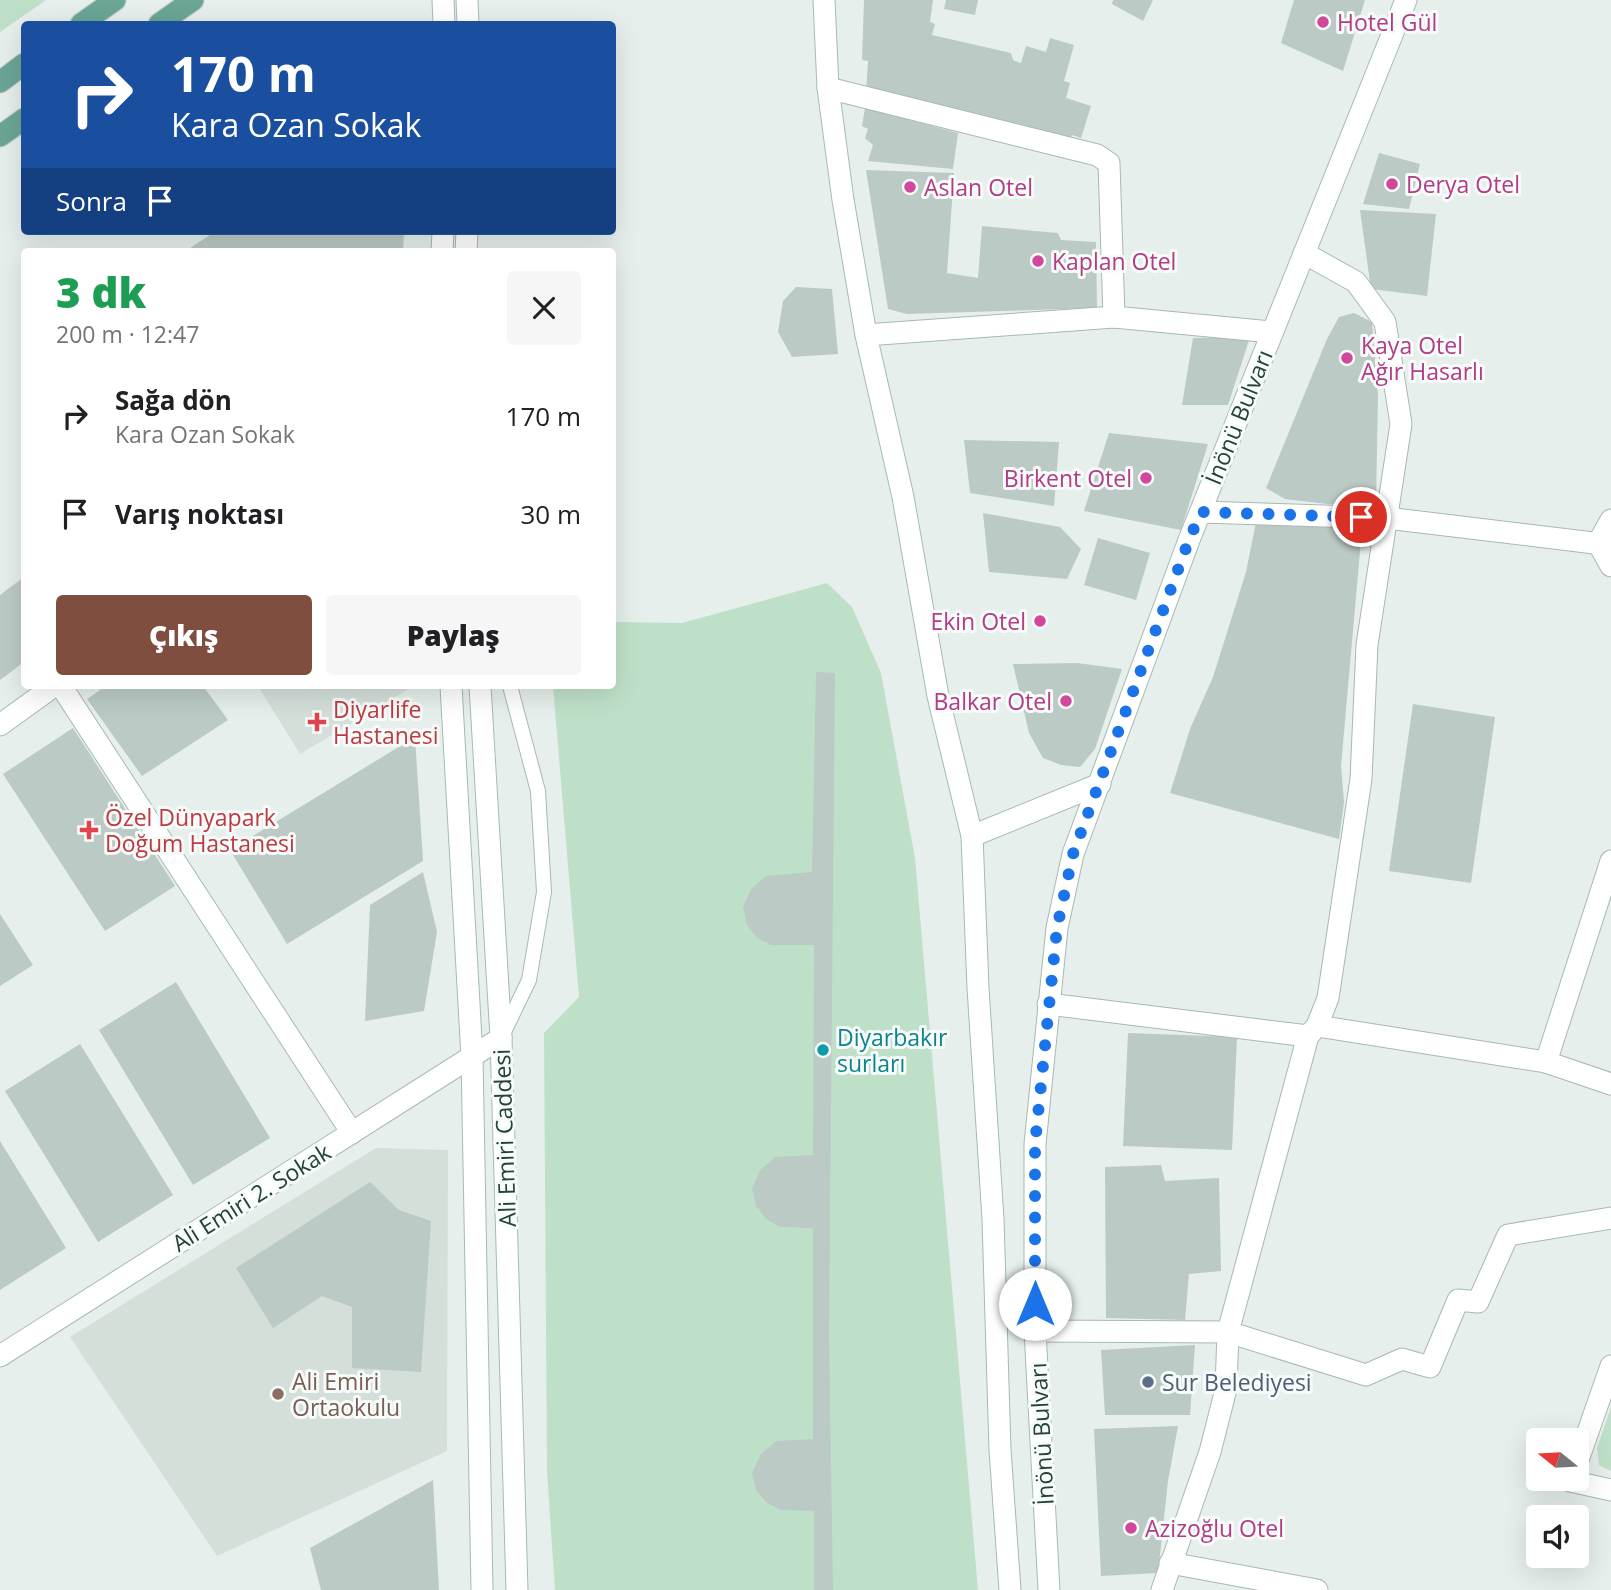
<!DOCTYPE html>
<html lang="tr">
<head>
<meta charset="utf-8">
<style>
  :root { --surface:#fff; --page:#f6f6f6; --text:#202124; --muted:#757577; --accent:#7f4e3f }
  body { margin:0; font-family:"Open Sans",sans-serif; background:var(--page); color:var(--text); height:100vh; display:flex; flex-direction:column; font-size:26px; white-space:nowrap }
  * { box-sizing:border-box; margin:0 }
  p { font-size:23px; color:var(--muted) }
  .icon { flex:none; width:38px; height:38px; fill:none; stroke:currentColor; stroke-width:2; stroke-linecap:round; stroke-linejoin:round }
  .map { position:relative; flex:1; overflow:hidden }
  .panel { position:absolute; left:21px; top:248px; width:595px; height:441px; display:flex; flex-direction:column; background:var(--surface); border-radius:7px; box-shadow:0 7px 28px #0002 }
  .panel>* { flex:none }
  .top-card { position:absolute; left:21px; top:21px; width:595px; height:214px; border-radius:7px; box-shadow:0 7px 28px #0002; background:#1a4fa0; color:#fff; overflow:hidden }
  .needle { width:46px; rotate:288deg }
  .buttons { position:absolute; left:1526px; top:1428px; display:grid; gap:14px }
  .buttons a { display:grid; place-items:center; width:63px; height:63px; border-radius:7px; background:var(--surface); box-shadow:0 7px 28px #0002; font-size:35px }
  .pin { position:absolute; display:grid; place-items:center; width:60px; height:60px; color:#fff; margin:-30px; border:4px solid #fff; border-radius:50%; box-shadow:0 2px 7px #0007 }
  .me { position:absolute; width:77px; margin:-38px; rotate:0deg; stroke-linejoin:round; filter:drop-shadow(0 0 5px #0008) }
  .turn { display:flex; align-items:center; gap:24px; height:147px; padding:0 35px; font-size:32px }
  .turn .icon { width:91px; height:91px; stroke-width:2.5 }
  .turn b { display:block; font-size:49px; line-height:60px }
  .then { display:flex; align-items:center; height:66px; padding:0 35px; background:#0003; gap:14px; font-size:26px }
  .round { display:grid; place-items:center; flex:none; width:74px; height:74px; border-radius:7px; background:var(--page) }
  .head { display:flex; align-items:center; justify-content:space-between; height:119px; padding:0 35px }
  h1 { font-size:42px; font-weight:800; line-height:52px; color:#1e9e55 }
  .primary-button { display:flex; gap:14px; margin-top:auto; padding:14px 35px }
  .primary-button a { flex:1; height:80px; border-radius:7px; background:var(--accent); color:#fff; font-size:28px; font-weight:800; line-height:80px; text-align:center }
  .primary-button a+a { background:var(--page); color:var(--text) }
  ul { padding:0; list-style:none }
  li { display:flex; align-items:center; gap:21px; height:98px; padding:0 35px }
  li div { flex:1 }
  li b { display:block; font-size:26px }
  li em { font-style:normal }
  .map>svg:first-child { display:block }
  .built { fill:#d4dfda }
  .green { fill:#bfe0c8 }
  .building { fill:#bbcac4 }
  .lines { fill:none; stroke-linecap:round; stroke-linejoin:round }
  .service-casing { stroke:#a8b8b2; stroke-width:16 }
  .minor-casing { stroke:#a8b8b2; stroke-width:23 }
  .secondary-casing { stroke:#a4bbb3; stroke-width:23 }
  .primary-casing { stroke:#c2cac8; stroke-width:23 }
  .service { stroke:#fff; stroke-width:14 }
  .minor { stroke:#fff; stroke-width:21 }
  .secondary { stroke:#fff; stroke-width:21 }
  .primary { stroke:#6aa596; stroke-width:21 }
  .route { stroke:#1a73e8; stroke-width:12; stroke-dasharray:0 21.6 }
  .hotel-dot { fill:#d1479c; stroke:#f7fbf9; stroke-width:2.5 }
  .health-dot { fill:#e0444e; stroke:#f7fbf9; stroke-width:2.5 }
  .culture-dot { fill:#0f9aa8; stroke:#f7fbf9; stroke-width:2.5 }
  .service-dot { fill:#5c6f8a; stroke:#f7fbf9; stroke-width:2.5 }
  .education-dot { fill:#8d6e63; stroke:#f7fbf9; stroke-width:2.5 }
  .labels { text-anchor:middle; dominant-baseline:central; stroke-width:6; stroke-linejoin:round; paint-order:stroke }
  .hotel-label { font-size:23px; fill:#b23c85; stroke:#f7fbf9; text-anchor:start }
  .street-label { font-size:23px; fill:#24423a; stroke:#f7fbf9 }
  .health-label { font-size:23px; fill:#be3a42; stroke:#f7fbf9; text-anchor:start }
  .culture-label { font-size:23px; fill:#0d838f; stroke:#f7fbf9; text-anchor:start }
  .education-label { font-size:23px; fill:#785e54; stroke:#f7fbf9; text-anchor:start }
  .service-label { font-size:23px; fill:#4e5e75; stroke:#f7fbf9; text-anchor:start }
</style>
</head>
<body>
<div class="map">
<svg width="1611" height="1590" viewBox="0 0 1611 1590">
  <rect width="100%" height="100%" fill="#e6efeb"/>
  <g class="built">
    <polygon points="258,686 406,686 407,690 300,754"/>
    <polygon points="376,1148 448,1150 447,1451 217,1556 70,1337"/>
  </g>
  <g class="green">
    <polygon points="0,0 46,0 0,32"/>
    <polygon points="827,583 852,607 881,673 915,858 978,1590 555,1590 547,1472 544,1033 579,997 553,686 612,686 613,622 682,623"/>
    <polygon points="1611,1407 1611,1471 1599,1465 1597,1448"/>
  </g>
  <g class="building">
    <polygon points="864,0 933,0 930,22 935,24 932,35 1011,53 1013,60 1021,63 1026,46 1046,52 1050,38 1074,45 1064,81 1070,83 1066,98 1091,106 1081,138 1072,135 1069,144 866,94 868,61 862,60"/>
    <polygon points="946,0 978,0 975,15 944,9"/>
    <polygon points="1113,0 1153,0 1143,21 1112,4"/>
    <polygon points="1294,0 1365,0 1343,71 1281,43"/>
    <polygon points="865,108 958,133 953,169 868,161 873,145 865,138 868,129 862,126"/>
    <polygon points="1379,153 1420,164 1409,209 1363,204"/>
    <polygon points="866,170 954,173 947,273 978,278 982,226 1058,233 1061,240 1096,242 1097,308 907,314 888,309"/>
    <polygon points="1360,210 1436,214 1427,296 1371,289"/>
    <polygon points="216,231 404,231 403,252 184,252"/>
    <polygon points="796,287 832,289 838,354 792,357 778,332 783,301"/>
    <polygon points="1354,313 1372,322 1378,396 1376,504 1327,504 1285,499 1266,488 1327,339 1339,317"/>
    <polygon points="1250,337 1228,405 1182,405 1193,338"/>
    <polygon points="1109,433 1208,444 1181,530 1084,511"/>
    <polygon points="964,440 1059,442 1054,506 970,493"/>
    <polygon points="983,513 1060,527 1081,549 1067,579 989,572"/>
    <polygon points="1256,522 1362,529 1341,766 1344,802 1339,839 1170,793 1190,729 1213,677 1246,572"/>
    <polygon points="1098,538 1150,553 1136,600 1084,585"/>
    <polygon points="24,577 24,662 0,680 0,595"/>
    <polygon points="1077,663 1122,669 1095,749 1080,767 1061,765 1043,758 1029,733 1013,664"/>
    <polygon points="816,672 835,673 829,1333 833,1590 814,1590 814,1511 781,1510 767,1503 756,1490 752,1473 761,1454 776,1441 813,1439 813,1228 780,1227 766,1219 756,1206 752,1189 760,1170 775,1157 813,1155 814,945 771,945 757,938 747,925 743,907 751,889 766,876 812,872"/>
    <polygon points="106,686 203,686 228,720 142,776 87,699"/>
    <polygon points="1413,704 1495,717 1471,883 1389,871"/>
    <polygon points="73,728 175,886 105,931 3,774"/>
    <polygon points="415,737 423,861 287,944 230,850"/>
    <polygon points="423,872 437,932 424,1011 365,1021 370,905"/>
    <polygon points="0,914 33,965 0,986"/>
    <polygon points="176,982 270,1138 193,1185 99,1030"/>
    <polygon points="1128,1033 1237,1037 1232,1150 1123,1146"/>
    <polygon points="80,1044 173,1195 98,1242 5,1091"/>
    <polygon points="0,1141 66,1248 0,1290"/>
    <polygon points="1161,1165 1165,1181 1219,1178 1221,1271 1189,1274 1185,1320 1106,1318 1105,1167"/>
    <polygon points="370,1182 399,1210 431,1221 421,1372 352,1368 352,1307 322,1296 273,1328 236,1268"/>
    <polygon points="1195,1345 1190,1415 1105,1415 1101,1350"/>
    <polygon points="1178,1426 1168,1481 1158,1573 1101,1576 1094,1429"/>
    <polygon points="433,1480 439,1590 321,1590 310,1548"/>
  </g>
  <g class="lines">
    <defs>
      <polyline id="service" points="503,1034 529,980 544,892 538,791 510,686"/>
      <g id="minor">
        <polyline points="828,88 1097,155 1109,163 1114,317"/>
        <polyline points="866,335 1114,317 1272,332"/>
        <polyline points="1201,512 1387,518 1611,545"/>
        <polyline points="1611,520 1598,543 1611,566"/>
        <polyline points="61,686 352,1133"/>
        <polyline points="0,725 54,686"/>
        <polyline points="1048,1004 1308,1036"/>
        <polyline points="1317,1026 1546,1062 1611,1084"/>
        <polyline points="1546,1062 1611,861"/>
        <polyline points="1035,1331 1228,1332 1366,1375 1402,1359 1430,1367 1458,1300 1478,1302 1508,1235 1611,1218"/>
        <polyline points="0,1356 501,1038"/>
        <polyline points="1577,1463 1611,1366"/>
        <polyline points="1571,1479 1570,1481 1611,1490"/>
        <polyline points="1170,1563 1317,1590"/>
        <polyline points="1162,1590 1210,1452 1226,1389 1228,1332 1308,1036 1317,1026 1328,998 1361,779 1367,645 1401,424 1385,322 1356,282 1304,253"/>
      </g>
      <g id="secondary">
        <polyline points="443,0 444,24"/>
        <polyline points="467,0 468,24"/>
        <polyline points="824,0 828,88 843,200 866,335 903,497 938,696 972,836 978,988 993,1219 1000,1450 1010,1590"/>
        <polyline points="442,252 443,231"/>
        <polyline points="466,252 467,231"/>
        <polyline points="451,686 472,1057 482,1590"/>
        <polyline points="480,686 501,1038 517,1590"/>
        <polyline points="972,836 1100,784"/>
        <polyline points="1049,1590 1035,1331 1035,1144 1057,928 1073,854 1189,540 1406,0"/>
      </g>
      <g id="primary">
        <polyline points="81,24 115,0"/>
        <polyline points="159,24 193,0"/>
        <polyline points="0,82 24,64"/>
        <polyline points="0,136 24,119"/>
      </g>
    </defs>
    <use href="#service" class="service-casing"/>
    <use href="#minor" class="minor-casing"/>
    <use href="#secondary" class="secondary-casing"/>
    <use href="#primary" class="primary-casing"/>
    <use href="#service" class="service"/>
    <use href="#minor" class="minor"/>
    <use href="#secondary" class="secondary"/>
    <use href="#primary" class="primary"/>
  </g>
  <g class="lines">
    <polyline class="route" points="1035,1304 1035,1144 1057,928 1073,854 1189,540 1201,512 1361,517"/>
  </g>
  <g class="hotel-dot">
    <circle cx="1323" cy="22" r="7"/>
    <circle cx="1392" cy="184" r="7"/>
    <circle cx="910" cy="187" r="7"/>
    <circle cx="1038" cy="261" r="7"/>
    <circle cx="1347" cy="358" r="7"/>
    <circle cx="1146" cy="478" r="7"/>
    <circle cx="1040" cy="621" r="7"/>
    <circle cx="1066" cy="701" r="7"/>
    <circle cx="1131" cy="1528" r="7"/>
  </g>
  <g class="health-dot">
    <path d="M313.5 711.5h7v7h7v7h-7v7h-7v-7h-7v-7h7z"/>
    <path d="M85.5 819.5h7v7h7v7h-7v7h-7v-7h-7v-7h7z"/>
  </g>
  <circle class="culture-dot" cx="823" cy="1050" r="7"/>
  <circle class="service-dot" cx="1148" cy="1382" r="7"/>
  <circle class="education-dot" cx="278" cy="1394" r="7"/>
  <g class="labels">
    <g class="hotel-label">
      <text x="1337" y="22">Hotel Gül</text>
      <text x="1406" y="184">Derya Otel</text>
      <text x="924" y="187">Aslan Otel</text>
      <text x="1052" y="261">Kaplan Otel</text>
      <text x="1361" y="345">Kaya Otel<tspan x="1361" dy="26">Ağır Hasarlı</tspan></text>
      <text x="1132" y="478" text-anchor="end">Birkent Otel</text>
      <text x="1026" y="621" text-anchor="end">Ekin Otel</text>
      <text x="1052" y="701" text-anchor="end">Balkar Otel</text>
      <text x="1145" y="1528">Azizoğlu Otel</text>
    </g>
    <g class="street-label">
      <text transform="translate(1238 417) rotate(-68)">İnönü Bulvarı</text>
      <text transform="translate(504 1138) rotate(-92)">Ali Emiri Caddesi</text>
      <text transform="translate(251 1197) rotate(-32)">Ali Emiri 2. Sokak</text>
      <text transform="translate(1041 1434) rotate(-93)">İnönü Bulvarı</text>
    </g>
    <g class="health-label">
      <text x="333" y="709">Diyarlife<tspan x="333" dy="26">Hastanesi</tspan></text>
      <text x="105" y="817">Özel Dünyapark<tspan x="105" dy="26">Doğum Hastanesi</tspan></text>
    </g>
    <g class="culture-label">
      <text x="837" y="1037">Diyarbakır<tspan x="837" dy="26">surları</tspan></text>
    </g>
    <g class="education-label">
      <text x="292" y="1381">Ali Emiri<tspan x="292" dy="26">Ortaokulu</tspan></text>
    </g>
    <g class="service-label">
      <text x="1162" y="1382">Sur Belediyesi</text>
    </g>
  </g>
</svg>
<div class="buttons">
<a><svg class="needle" viewBox="-14 -14 28 28"><path d="M0-13l5 13h-10z" fill="#e53935"/><path d="M0 13l5-13h-10z" fill="#757577"/></svg></a>
<a><svg class="icon" aria-label="sound" viewBox="0 0 24 24"><path d="M4 9h4l5-4v14l-5-4H4zM17 9q2 3 0 6"/></svg></a>
</div>
<div class="pin" style="left:1361px;top:517px;background:#d93025"><svg class="icon" aria-label="arrive" viewBox="0 0 24 24"><path d="M6 21V4h12l-3 4 3 4H6"/></svg></div>
<svg class="me" style="left:1035px;top:1304px" viewBox="-20 -20 40 40"><circle r="19" fill="#fff"/><path d="M0-13L10 11 0 6-10 11z" fill="#1a73e8"/></svg>
<div class="top-card">
<div class="turn"><svg class="icon" aria-label="right" viewBox="0 0 24 24"><path d="M7 20v-9h11M14 6l5 5-5 5"/></svg><div><b>170 m</b>Kara Ozan Sokak</div></div>
<div class="then">Sonra<svg class="icon" aria-label="arrive" viewBox="0 0 24 24"><path d="M6 21V4h12l-3 4 3 4H6"/></svg></div>
</div>
<section class="panel">
<div class="head"><div><h1>3 dk</h1><p>200 m · 12:47</p></div><a class="round"><svg class="icon" aria-label="close" viewBox="0 0 24 24"><path d="M6 6l12 12M18 6L6 18"/></svg></a></div>
<ul>
<li><svg class="icon" aria-label="right" viewBox="0 0 24 24"><path d="M7 20v-9h11M14 6l5 5-5 5"/></svg><div><b>Sağa dön</b><p>Kara Ozan Sokak</p></div><em>170 m</em></li>
<li><svg class="icon" aria-label="arrive" viewBox="0 0 24 24"><path d="M6 21V4h12l-3 4 3 4H6"/></svg><div><b>Varış noktası</b></div><em>30 m</em></li>
</ul>
<div class="primary-button"><a>Çıkış</a><a>Paylaş</a></div>
</section>
</div>
</body>
</html>
